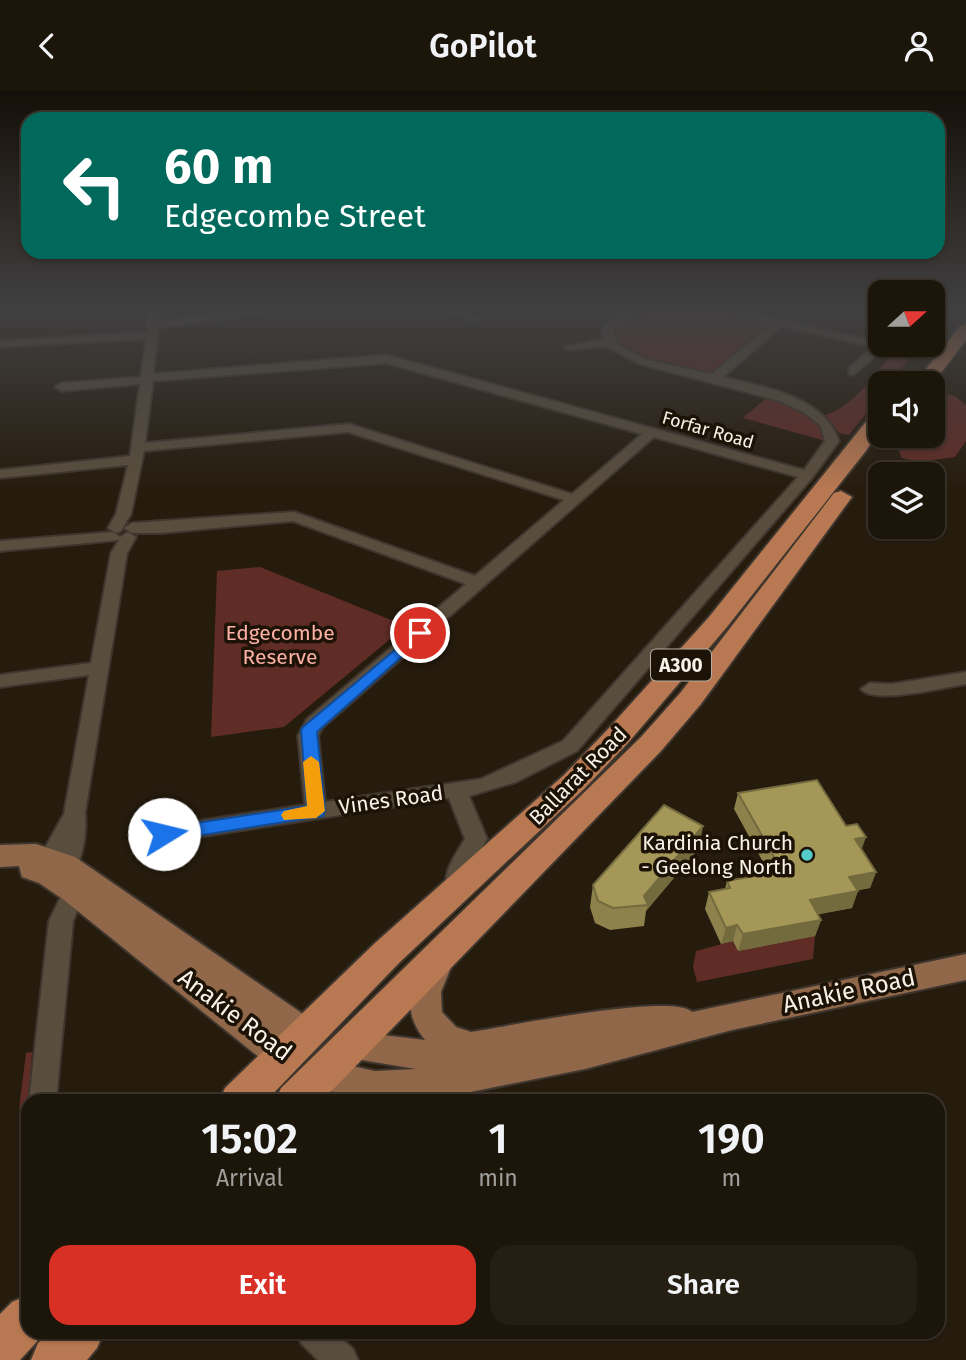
<!DOCTYPE html>
<html lang="en">
<head>
<meta charset="utf-8">
<style>
  :root { --surface:#1c150a; --page:#251e13; --text:#f1f3f6; --muted:#a09f9c; --line:#3a342b; --accent:#d93025 }
  body { margin:0; font-family:"Fira Sans",sans-serif; background:var(--page); color:var(--text); height:100vh; display:flex; flex-direction:column; font-size:26px; white-space:nowrap }
  * { box-sizing:border-box; margin:0 }
  p { font-size:23px; color:var(--muted) }
  .icon { flex:none; width:38px; height:38px; fill:none; stroke:currentColor; stroke-width:2; stroke-linecap:round; stroke-linejoin:round }
  .map { position:relative; flex:1; overflow:hidden }
  .details { position:absolute; left:21px; top:1003px; width:924px; height:245px; display:flex; flex-direction:column; background:var(--surface); border-radius:21px; box-shadow:0 2px 5px #0004,0 0 0 2px var(--line) }
  .details>* { flex:none }
  .guide { position:absolute; left:21px; top:21px; width:924px; height:147px; border-radius:21px; box-shadow:0 2px 5px #0004,0 0 0 2px var(--line); background:#00695c; color:#fff; overflow:hidden }
  .needle { width:46px; rotate:69deg }
  .fabs { position:absolute; left:868px; top:189px; display:grid; gap:14px }
  .fabs a { display:grid; place-items:center; width:77px; height:77px; border-radius:14px; background:var(--surface); box-shadow:0 2px 5px #0004,0 0 0 2px var(--line); font-size:35px }
  .pin { position:absolute; display:grid; place-items:center; width:60px; height:60px; color:#fff; margin:-30px; border:4px solid #fff; border-radius:50%; box-shadow:0 2px 7px #0007 }
  .me { position:absolute; width:77px; margin:-38px; rotate:81deg; stroke-linejoin:round; filter:drop-shadow(0 0 5px #0008) }
  .turn { display:flex; align-items:center; gap:24px; height:147px; padding:0 28px; font-size:32px }
  .turn .icon { width:91px; height:91px; stroke-width:2.5 }
  .turn b { display:block; font-size:49px; line-height:60px }
  .eta { display:flex; justify-content:space-evenly; align-items:center; height:119px; text-align:center }
  .eta b { font-size:42px; font-weight:600; line-height:49px }
  .cta { display:flex; gap:14px; margin-top:auto; padding:14px 28px }
  .cta a { flex:1; height:80px; border-radius:21px; background:var(--accent); color:#fff; font-size:28px; font-weight:600; line-height:80px; text-align:center }
  .cta a+a { background:var(--page); color:var(--text) }
  header { display:flex; justify-content:space-between; align-items:center; height:91px; padding:0 28px; background:var(--surface); font-size:32px; font-weight:600 }
  .map>svg:first-child { display:block }
  .green { fill:#5f2c26 }
  .lines { fill:none; stroke-linecap:round; stroke-linejoin:round }
  .minor-casing { stroke:#3e362e; stroke-width:4 }
  .major-casing { stroke:#3e362e; stroke-width:4 }
  .highway-casing { stroke:#3e362e; stroke-width:4 }
  .minor { fill:#594e3e; fill-rule:evenodd }
  .major { fill:#91674a; fill-rule:evenodd }
  .highway { fill:#b77852; fill-rule:evenodd }
  .wall { fill:#8d824c }
  .shaded-wall { fill:#736a3e }
  .building { fill:#a49758; stroke:#736a3e; stroke-width:2 }
  .route { fill:#1a73e8; stroke:#114b97; stroke-width:2 }
  .slow { fill:#f59e0b }
  .poi-dot { fill:#53cdc9; stroke:#1c1306; stroke-width:2.5 }
  .labels { text-anchor:middle; dominant-baseline:central; stroke-width:7; stroke-linejoin:round; paint-order:stroke }
  .far-street-label { font-size:18px; fill:#f8f2e8; stroke:#1c1306 }
  .shield { fill:#1c1306; stroke:#b6afa4; stroke-width:2 }
  .shield-label { font-size:19px; font-weight:bold; fill:#f8f2e8 }
  .park-label { font-size:21px; fill:#feb1a6; stroke:#1c1306 }
  .street-label { font-size:21px; fill:#f8f2e8; stroke:#1c1306 }
  .poi-label { font-size:21px; fill:#f8f2e8; stroke:#1c1306; text-anchor:end }
  .near-street-label { font-size:24px; fill:#f8f2e8; stroke:#1c1306 }
</style>
</head>
<body>
<header><svg class="icon" aria-label="back" viewBox="0 0 24 24"><path d="M15 5l-7 7 7 7"/></svg>GoPilot<svg class="icon" aria-label="person" viewBox="0 0 24 24"><circle cx="12" cy="8" r="4"/><path d="M4 21q1-7 8-7t8 7"/></svg></header>
<div class="map">
<svg width="966" height="1269" viewBox="0 0 966 1269">
  <rect width="100%" height="100%" fill="#261c0e"/>
  <g class="green">
    <path d="M 647,220 L 719,220 L 772,233 L 712,284 C 688,279 609,270 615,237 L 632,224 Z"/>
    <path d="M 897,254 L 920,254 L 890,292 L 880,292 L 880,305 L 849,344 L 839,342 L 825,324 C 854,316 879,279 897,254 Z"/>
    <polygon points="938,301 955,305 966,314 966,350 955,366 918,371 902,367 898,358 908,345 933,345 933,309"/>
    <polygon points="770,304 798,315 823,332 826,350 743,327"/>
    <polygon points="260,476 406,535 284,636 211,646 217,480"/>
    <polygon points="815,845 813,868 697,891 693,876 696,860 733,850 738,860"/>
    <polygon points="32,961 28,1017 19,1018 26,962"/>
  </g>
  <g class="lines">
    <defs>
      <g id="minor">
        <path d="M 147,220 L 157,220 L 159,229 L 240,220 L 269,220 L 264,223 L 159,236 L 153,283 L 386,264 L 804,379 L 825,350 L 821,335 L 805,322 L 780,310 L 640,273 L 606,255 L 570,259 L 564,256 L 604,248 L 602,238 L 623,221 L 645,220 L 631,225 L 614,239 L 616,253 L 648,269 L 712,283 L 771,233 L 724,220 L 741,220 L 880,251 L 885,257 L 853,284 L 849,283 L 849,277 L 873,256 L 782,235 L 723,286 C 764,296 824,305 839,350 L 812,387 L 577,660 L 516,691 L 469,705 L 487,748 L 469,780 L 465,805 L 457,808 L 449,805 C 439,785 455,765 465,748 L 449,707 L 159,752 L 151,750 L 148,744 L 151,738 L 159,736 L 305,714 L 298,645 L 307,628 L 466,493 L 293,430 L 160,442 L 132,442 L 124,437 L 132,432 L 294,421 L 475,485 L 564,409 L 348,341 L 144,360 L 131,423 L 121,440 L 116,442 L 108,437 L 116,423 L 128,374 L 0,387 L 0,379 L 130,365 L 140,293 L 61,300 L 55,296 L 61,292 L 141,286 L 146,248 L 0,256 L 0,250 L 147,241 ZM 386,272 L 642,343 L 572,403 L 349,333 L 145,352 L 153,290 ZM 654,346 L 798,386 L 563,650 L 481,688 L 325,711 L 318,645 L 322,637 Z"/>
        <polygon points="445,220 460,220 481,228 476,231"/>
        <path d="M 113,441 L 120,446 L 128,441 L 136,446 L 127,462 L 85,722 C 87,741 83,789 56,791 C 51,792 41,788 35,786 L 32,780 L 64,723 L 89,584 L 0,596 L 0,584 L 91,572 L 111,462 L 119,449 L 0,460 L 0,450 Z"/>
        <path d="M 966,581 L 966,593 C 946,596 873,614 861,598 L 870,592 L 892,593 Z"/>
        <polygon points="74,792 82,795 85,801 73,830 56,1010 29,1010 49,830 66,795"/>
        <polygon points="296,1241 335,1241 353,1258 358,1269 318,1269 301,1252"/>
      </g>
      <g id="major">
        <polygon points="36,753 75,766 316,932 320,942 316,952 304,957 289,950 299,964 294,975 282,979 270,975 64,809 39,792 22,786 19,775 0,776 0,754"/>
        <path d="M 437,861 L 448,865 L 452,874 L 441,901 L 442,921 L 456,936 L 471,941 C 504,936 674,901 692,921 L 966,863 L 966,889 L 732,939 L 585,978 L 431,1009 L 367,1010 L 309,994 L 304,983 L 309,972 L 321,968 L 375,980 L 416,978 L 337,965 L 333,955 L 337,945 L 349,940 L 425,949 C 401,919 410,896 426,865 Z"/>
      </g>
      <g id="highway">
        <polygon points="966,233 966,249 933,292 915,292 960,235"/>
        <polygon points="880,320 880,339 865,361 727,536 628,652 584,698 399,872 266,1010 219,1010 225,997 375,852 564,684 608,638 709,526 873,322"/>
        <polygon points="841,400 852,406 701,613 661,660 322,1010 275,1010 281,997 641,646 681,601 834,402"/>
        <polygon points="28,1204 28,1241 45,1241 44,1243 20,1269 0,1269 0,1223 12,1211"/>
        <polygon points="49,1241 104,1241 97,1257 87,1269 31,1269 38,1252"/>
      </g>
    </defs>
    <use href="#minor" class="minor-casing"/>
    <use href="#major" class="major-casing"/>
    <use href="#highway" class="highway-casing"/>
    <use href="#minor" class="minor"/>
    <use href="#major" class="major"/>
    <use href="#highway" class="highway"/>
  </g>
  <g class="wall">
    <polygon points="738,702 862,759 876,781 870,797 858,799 852,817 818,823 821,829 815,845 738,860 733,850 721,853 705,818 709,801 725,798 727,790 769,782 734,718"/>
    <polygon points="699,757 646,820 644,835 610,839 595,832 590,816 593,794"/>
  </g>
  <g class="shaded-wall">
    <polygon points="703,735 699,757 646,820 648,814 644,805"/>
    <polygon points="866,746 860,763 855,748"/>
    <polygon points="876,781 870,797 843,802 849,786"/>
    <polygon points="858,800 852,817 805,826 810,809"/>
    <polygon points="821,829 815,845 738,860 743,843"/>
    <polygon points="737,834 733,850 721,853 726,837"/>
  </g>
  <g class="building">
    <polygon points="817,689 846,735 857,733 866,746 855,748 876,781 849,786 858,800 810,809 821,829 743,843 737,834 726,837 709,801 730,797 727,790 782,780 738,702"/>
    <polygon points="664,714 703,735 644,805 648,814 613,817 598,810 593,794"/>
  </g>
  <linearGradient id="sky" x2="0" y2="1"><stop stop-color="#150f08"/><stop offset="0.55" stop-color="#414041"/><stop offset="1" stop-color="#414041" stop-opacity="0"/></linearGradient>
  <rect width="966" height="397" fill="url(#sky)"/>
  <polygon class="route" points="420,538 427,542 425,545 317,641 325,720 323,725 164,750 158,748 155,743 164,737 307,715 301,639 303,636"/>
  <polygon class="slow" points="311,665 319,671 325,720 316,727 284,729 281,724 284,720 307,715 303,671"/>
  <circle class="poi-dot" cx="807" cy="764" r="7"/>
  <g class="labels">
    <g class="far-street-label">
      <text transform="translate(708 339) rotate(16)">Forfar Road</text>
    </g>
    <rect class="shield" x="651" y="558.5" width="60" height="31" rx="5"/>
    <g class="shield-label">
      <text x="681" y="574">A300</text>
    </g>
    <g class="park-label">
      <text x="280" y="542">Edgecombe<tspan x="280" dy="24">Reserve</tspan></text>
    </g>
    <g class="street-label">
      <text transform="translate(578 685) rotate(-45)">Ballarat Road</text>
      <text transform="translate(391 709) rotate(-8)">Vines Road</text>
    </g>
    <g class="poi-label">
      <text x="793" y="752">Kardinia Church<tspan x="793" dy="24">- Geelong North</tspan></text>
    </g>
    <g class="near-street-label">
      <text transform="translate(849 900) rotate(-12)">Anakie Road</text>
      <text transform="translate(235 924) rotate(37)">Anakie Road</text>
    </g>
  </g>
</svg>
<div class="fabs">
<a><svg class="needle" viewBox="-14 -14 28 28"><path d="M0-13l5 13h-10z" fill="#e53935"/><path d="M0 13l5-13h-10z" fill="#a09f9c"/></svg></a>
<a><svg class="icon" aria-label="sound" viewBox="0 0 24 24"><path d="M4 9h4l5-4v14l-5-4H4zM17 9q2 3 0 6"/></svg></a>
<a><svg class="icon" aria-label="layers" viewBox="0 0 24 24"><path d="M12 4l9 5-9 5-9-5zM3 14l9 5 9-5"/></svg></a>
</div>
<div class="pin" style="left:420px;top:542px;background:#d93025"><svg class="icon" aria-label="arrive" viewBox="0 0 24 24"><path d="M6 21V4h12l-3 4 3 4H6"/></svg></div>
<svg class="me" style="left:164px;top:743px" viewBox="-20 -20 40 40"><circle r="19" fill="#fff"/><path d="M0-13L10 11 0 6-10 11z" fill="#1a73e8"/></svg>
<div class="guide">
<div class="turn"><svg class="icon" aria-label="left" viewBox="0 0 24 24"><path d="M17 20v-9H6M10 6l-5 5 5 5"/></svg><div><b>60 m</b>Edgecombe Street</div></div>
</div>
<section class="details">
<div class="eta">
<div><b>15:02</b><p>Arrival</p></div>
<div><b>1</b><p>min</p></div>
<div><b>190</b><p>m</p></div>
</div>
<div class="cta"><a>Exit</a><a>Share</a></div>
</section>
</div>
</body>
</html>
